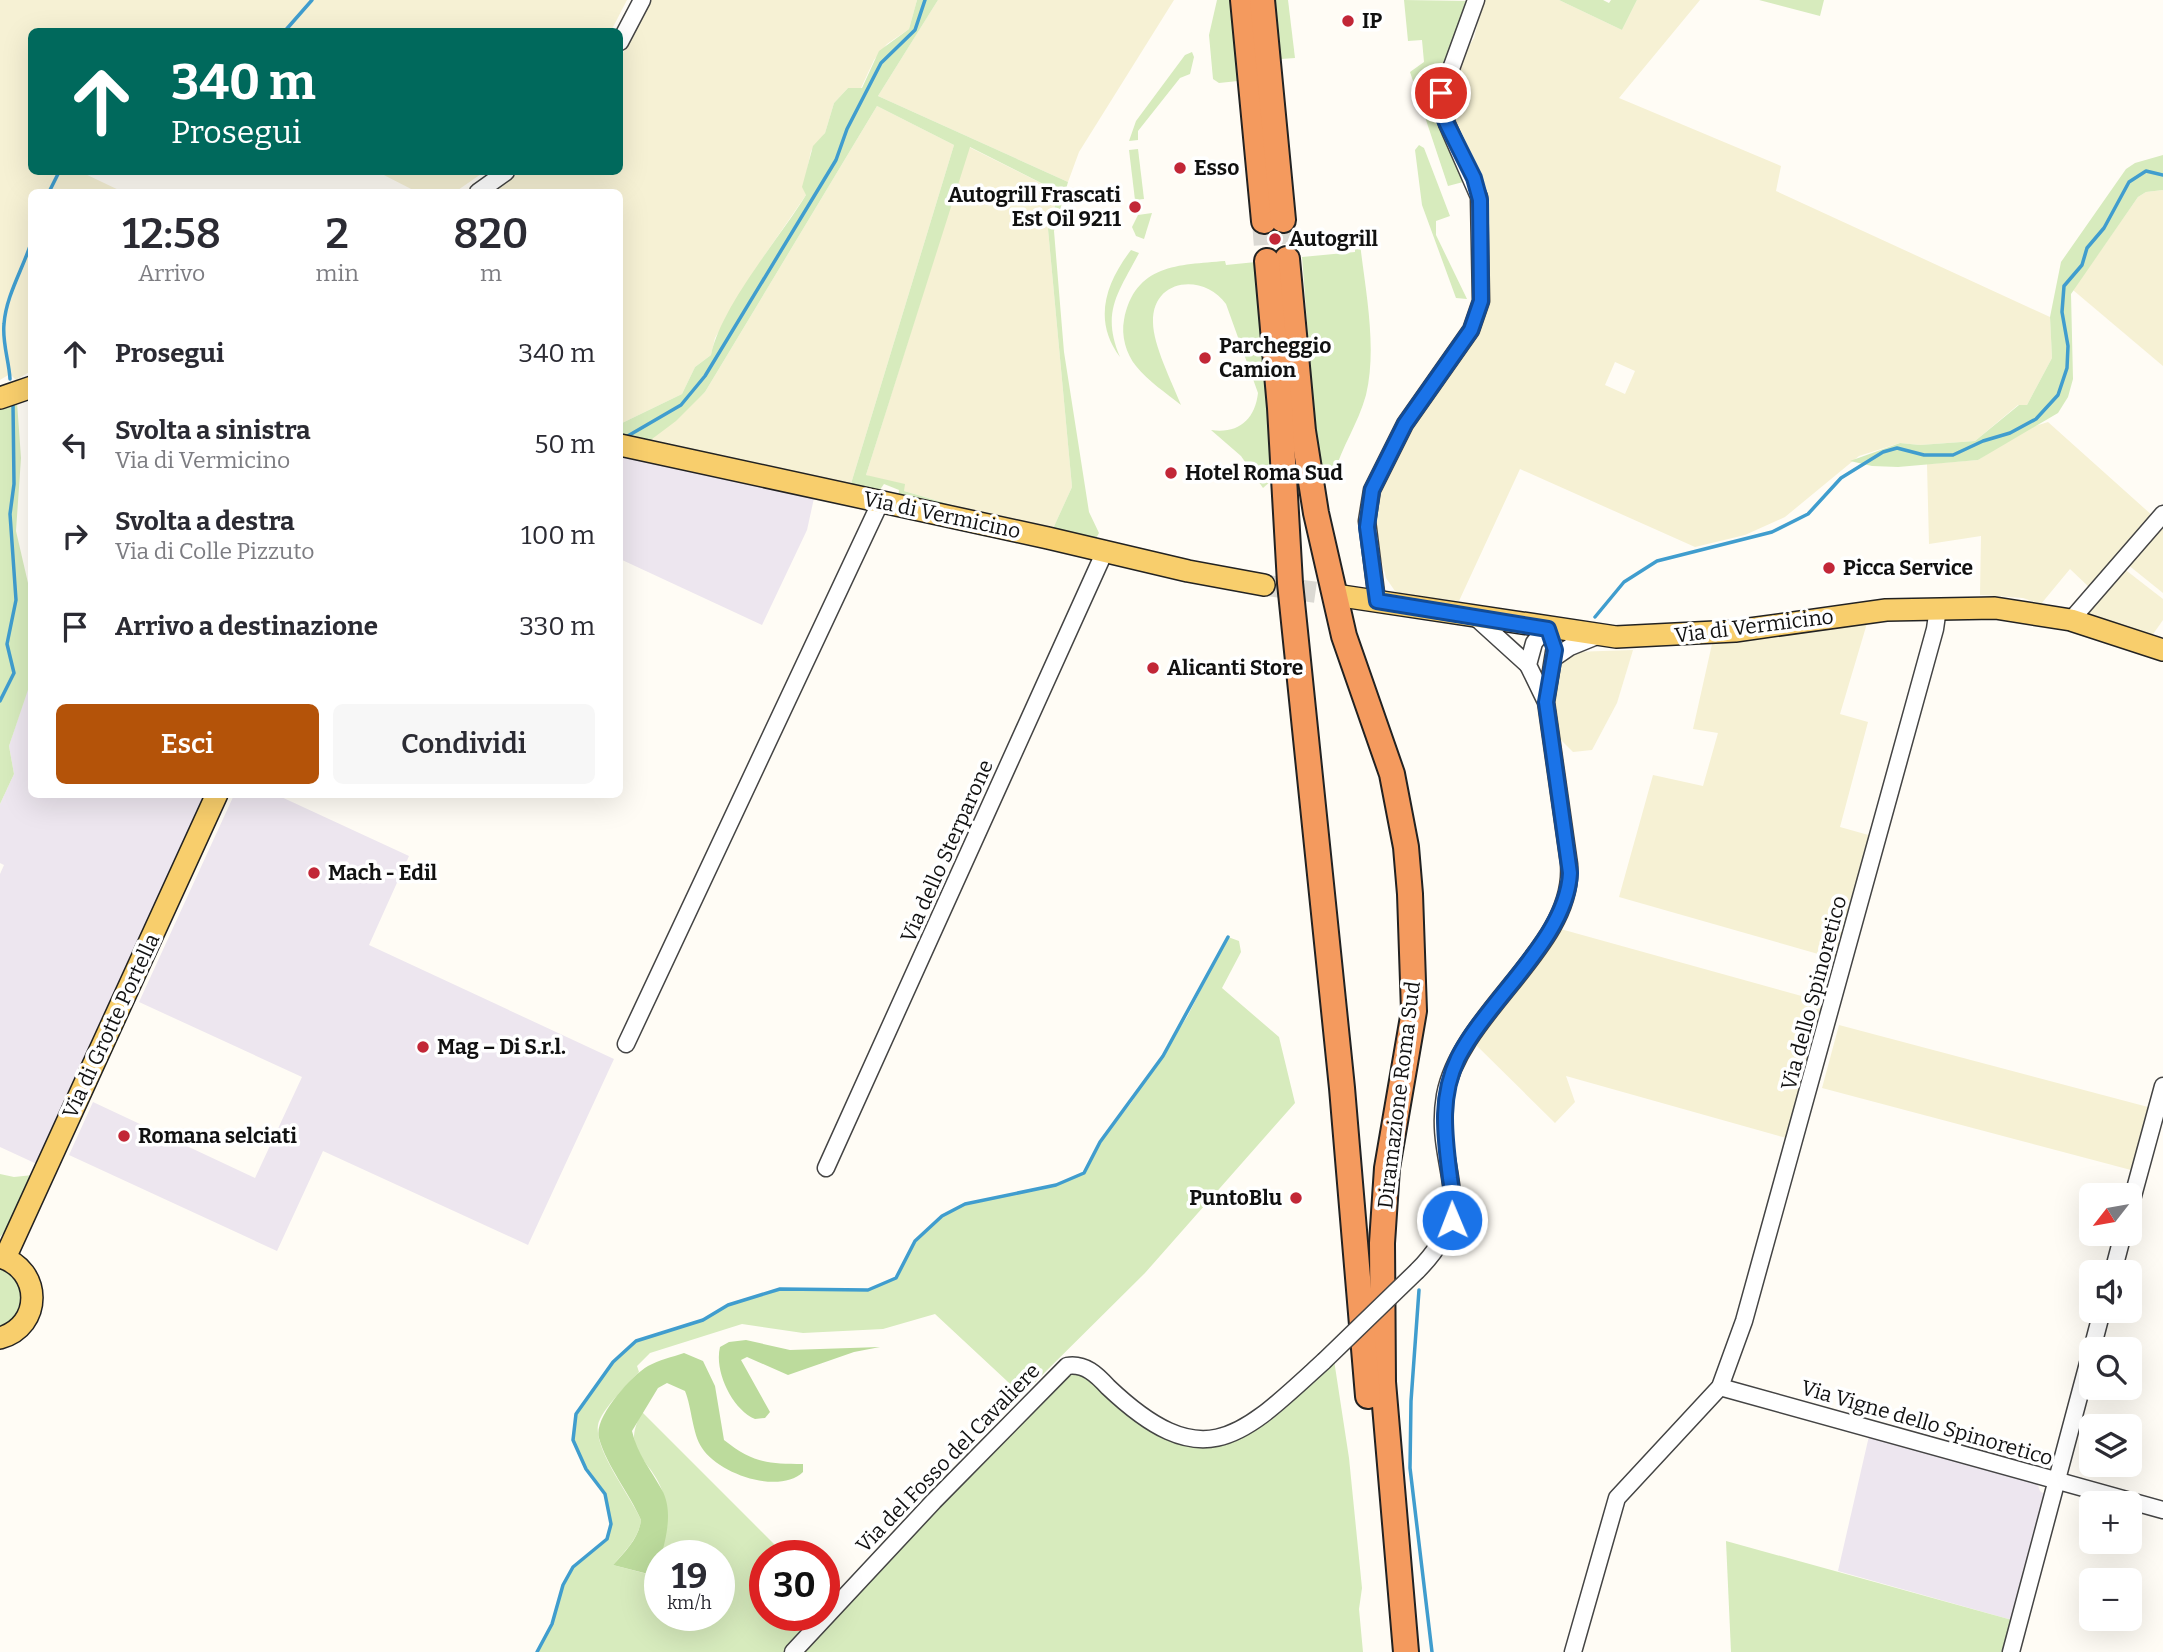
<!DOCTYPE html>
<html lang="it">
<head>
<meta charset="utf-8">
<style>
  :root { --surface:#fff; --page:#f7f7f7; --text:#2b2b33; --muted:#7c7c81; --accent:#b45309 }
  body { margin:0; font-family:Bitter,serif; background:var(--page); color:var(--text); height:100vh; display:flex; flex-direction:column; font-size:26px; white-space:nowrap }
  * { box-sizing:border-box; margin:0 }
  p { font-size:23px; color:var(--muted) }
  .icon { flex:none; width:38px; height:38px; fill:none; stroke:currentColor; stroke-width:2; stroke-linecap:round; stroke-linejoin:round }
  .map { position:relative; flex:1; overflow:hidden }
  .details { position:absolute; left:28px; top:189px; width:595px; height:609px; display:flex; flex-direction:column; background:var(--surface); border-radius:10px; box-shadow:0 7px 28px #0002 }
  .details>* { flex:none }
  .guide { position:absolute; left:28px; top:28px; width:595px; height:147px; border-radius:10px; box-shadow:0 7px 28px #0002; background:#00695c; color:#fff; overflow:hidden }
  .needle { width:46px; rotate:239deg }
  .fabs { position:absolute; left:2079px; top:1183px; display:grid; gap:14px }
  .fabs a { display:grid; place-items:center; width:63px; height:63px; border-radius:10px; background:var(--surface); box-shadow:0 7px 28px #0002; font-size:35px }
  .speed { position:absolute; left:644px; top:1540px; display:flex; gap:14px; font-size:35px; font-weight:700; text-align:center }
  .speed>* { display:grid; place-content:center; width:91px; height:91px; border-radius:50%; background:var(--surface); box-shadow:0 7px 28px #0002; line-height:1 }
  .speed small { font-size:18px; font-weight:400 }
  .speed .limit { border:10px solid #d22; background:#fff; color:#111 }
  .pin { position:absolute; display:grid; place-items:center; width:60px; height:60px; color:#fff; margin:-30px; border:4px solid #fff; border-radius:50%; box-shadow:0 2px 7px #0007 }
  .me { position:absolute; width:77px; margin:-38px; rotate:359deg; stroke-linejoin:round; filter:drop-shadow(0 0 5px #0008) }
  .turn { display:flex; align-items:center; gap:24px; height:147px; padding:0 28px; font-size:32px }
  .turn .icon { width:91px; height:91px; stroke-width:2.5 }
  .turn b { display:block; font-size:49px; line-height:60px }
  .eta { display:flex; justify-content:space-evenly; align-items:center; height:119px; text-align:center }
  .eta b { font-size:42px; font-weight:600; line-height:49px }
  .action { display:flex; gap:14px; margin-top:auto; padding:14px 28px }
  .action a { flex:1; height:80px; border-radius:10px; background:var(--accent); color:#fff; font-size:28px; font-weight:600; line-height:80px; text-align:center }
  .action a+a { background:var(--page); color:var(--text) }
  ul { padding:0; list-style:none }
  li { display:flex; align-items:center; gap:21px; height:91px; padding:0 28px }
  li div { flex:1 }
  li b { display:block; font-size:26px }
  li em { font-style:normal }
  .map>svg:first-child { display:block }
  .industrial { fill:#ede6ef }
  .farmland { fill:#f6f1d4; fill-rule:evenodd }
  .green { fill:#d7ebbd }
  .forest { fill:#bcdb9c }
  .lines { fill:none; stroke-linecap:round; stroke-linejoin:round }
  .stream { stroke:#409dce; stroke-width:3.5 }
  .major-tunnel { stroke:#dbd9d3; stroke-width:21; stroke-dasharray:21 10; stroke-linecap:butt }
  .highway-tunnel { stroke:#dbd9d3; stroke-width:24; stroke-dasharray:24 12; stroke-linecap:butt }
  .minor-casing { stroke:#444; stroke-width:19 }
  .major-casing { stroke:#222; stroke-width:24 }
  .highway-casing { stroke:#222; stroke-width:28 }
  .minor { stroke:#fff; stroke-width:16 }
  .major { stroke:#f8ce6c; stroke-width:21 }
  .highway { stroke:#f49a5e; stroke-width:24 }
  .minor-bridge-casing { stroke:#444; stroke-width:19; stroke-linecap:butt }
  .minor-bridge { stroke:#fff; stroke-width:16 }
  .route-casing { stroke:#114b97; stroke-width:18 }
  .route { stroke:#1a73e8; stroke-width:12 }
  .poi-dot { fill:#c22737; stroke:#fff; stroke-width:2.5 }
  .labels { text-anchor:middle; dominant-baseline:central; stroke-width:7; stroke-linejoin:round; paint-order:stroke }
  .poi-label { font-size:21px; font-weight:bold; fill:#111; stroke:#fff; text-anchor:start }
  .street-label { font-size:21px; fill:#111; stroke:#fff }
</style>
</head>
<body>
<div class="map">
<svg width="2163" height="1652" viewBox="0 0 2163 1652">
  <rect width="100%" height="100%" fill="#fffcf5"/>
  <g class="industrial">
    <polygon points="620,453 814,498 807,530 762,625 620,559"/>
    <polygon points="31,678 32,794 209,795 39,1165 0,1147 0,874 4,865 0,863 0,804 14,774 9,746"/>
    <polygon points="234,795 277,795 409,856 369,945 614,1059 528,1245 323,1151 277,1251 69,1155 93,1102 255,1178 302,1077 139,1002"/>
    <polygon points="1869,1436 2036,1480 2040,1491 2048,1497 2012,1620 1838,1571"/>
  </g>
  <g class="farmland">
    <polygon points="0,0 627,0 611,31 32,32 32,172 81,172 123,192 32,192 31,371 16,380 10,374 0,380"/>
    <polygon points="649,0 917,0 909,29 887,44 874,60 861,88 848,88 834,103 825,133 811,151 806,175 806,195 764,256 715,338 711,355 695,367 682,394 620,424 620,192 488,192 520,172 620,172 620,59"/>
    <polygon points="938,0 1174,0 1079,152 1068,182 878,96"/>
    <path d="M 1483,0 L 1559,0 L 1622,30 L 1637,0 L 1700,0 L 1619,98 L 1781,166 L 1776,191 L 2050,317 L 2052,358 L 2027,405 L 2018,405 L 1975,441 L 1920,445 L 1900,443 L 1859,456 L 1785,517 L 1745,535 L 1695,547 L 1520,469 L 1459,601 L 1397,594 L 1386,578 L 1371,519 L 1383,476 L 1428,400 L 1478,329 L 1488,308 L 1486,195 L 1446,111 L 1453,72 L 1474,38 ZM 1615,362 L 1635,371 L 1625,394 L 1605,385 Z"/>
    <polygon points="877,106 954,145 850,487 648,442 705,392"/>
    <polygon points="969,147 1059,192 1048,229 1072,487 1051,533 904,491 866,475"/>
    <polygon points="378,172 484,172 455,192 417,192"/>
    <polygon points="2163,190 2163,366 2073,290 2138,197 2146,192"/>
    <polygon points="2048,422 2154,517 2092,590 2070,569 2041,604 2023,598 1980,595 1981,536 1929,544 1927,464 1978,460 2026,429"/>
    <polygon points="2163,520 2163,593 2127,564"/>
    <polygon points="2123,568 2163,599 2163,620 2151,637 2082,614"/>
    <polygon points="1868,620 1840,714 1868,722 1840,827 1872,836 1839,960 1619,897 1653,775 1703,786 1718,733 1693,729 1712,644"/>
    <polygon points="1633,650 1617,703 1592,750 1573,752 1559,738 1553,674 1555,663 1573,652"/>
    <polygon points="1557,928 1827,1003 1790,1139 1566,1076 1575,1102 1555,1123 1475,1044"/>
    <polygon points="1839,1025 2148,1107 2131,1170 1822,1088"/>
  </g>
  <g class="green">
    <path d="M 917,0 L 938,0 L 878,96 L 1068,182 L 1054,231 L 1064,352 L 1089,512 L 1099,533 L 1094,542 L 1051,533 L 1072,487 L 1048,229 L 1059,192 L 970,147 L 866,475 L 905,484 L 904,491 L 1038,530 L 898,498 L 899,490 L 884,484 L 877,494 L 850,487 L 954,145 L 877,106 L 705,392 L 676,421 L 648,442 L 620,435 L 620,424 L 682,394 L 695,367 L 711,355 C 721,306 779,239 806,195 L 802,187 L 813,146 L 825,133 L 834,103 L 848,88 L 862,88 L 879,51 L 909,29 Z"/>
    <polygon points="1217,0 1231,0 1238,81 1219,83 1213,79 1209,35"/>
    <polygon points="1275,0 1288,0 1295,58 1281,59"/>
    <polygon points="1404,0 1470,1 1433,97 1439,123 1467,181 1448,186 1410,72 1424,62 1422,40 1408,41"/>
    <polygon points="1559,0 1603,0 1609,3 1611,0 1637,0 1622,30"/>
    <polygon points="1759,0 1824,0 1820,16"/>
    <polygon points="1192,52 1194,57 1190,74 1180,78 1138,131 1138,140 1129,141 1136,121 1185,55"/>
    <polygon points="1419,145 1424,148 1450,216 1436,221 1436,235 1467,299 1456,298 1422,205 1415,150"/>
    <polygon points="1138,149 1144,199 1135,200 1129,150"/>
    <polygon points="2163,155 2163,190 2146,192 2138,197 2071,294 2073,379 2068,397 2058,413 1978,460 1898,467 1872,466 1850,461 1900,443 1920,445 1975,441 2019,405 2027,405 2052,358 2050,317 2061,262 2126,169 2135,163"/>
    <polygon points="1152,213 1144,239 1136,236 1132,227 1138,215"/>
    <path d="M 1359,234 C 1364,285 1378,344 1366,395 C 1358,424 1342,446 1334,474 L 1323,476 L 1314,414 L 1302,257 L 1355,252 L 1355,237 Z"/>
    <path d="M 1131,250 L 1139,253 C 1118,293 1101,312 1120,357 C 1093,321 1105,284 1131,250 Z"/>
    <path d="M 1225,261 L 1226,265 L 1256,262 L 1271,422 L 1272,480 L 1263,488 L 1241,456 L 1211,430 C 1238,434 1255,420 1258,393 L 1226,304 C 1204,273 1152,278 1153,322 C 1153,345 1172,382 1181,405 C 1166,393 1148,381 1136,366 C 1126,354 1121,335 1124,320 C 1135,264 1178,265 1225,261 Z"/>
    <polygon points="17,402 21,458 16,531 31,596 32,678 9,746 14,774 0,804 0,406"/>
    <path d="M 1228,937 L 1239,941 L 1241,952 L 1222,988 L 1279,1037 L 1295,1103 L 1145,1273 L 1022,1395 L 935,1314 L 883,1329 L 803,1333 L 742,1324 L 650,1353 L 637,1366 L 639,1372 C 628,1384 601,1410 598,1425 C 594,1450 630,1495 641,1520 C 639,1538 625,1551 613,1565 L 655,1576 L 660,1560 L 660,1615 L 719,1615 L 719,1556 L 661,1556 C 666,1537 669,1509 662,1490 C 649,1456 620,1453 642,1412 L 786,1556 L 765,1556 L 765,1615 L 818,1615 L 784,1652 L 537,1652 L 552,1624 L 563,1585 L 573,1567 L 607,1539 L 611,1524 L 605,1494 L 586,1469 L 573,1440 L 576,1414 L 613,1362 L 636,1341 L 703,1320 L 728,1305 L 780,1289 L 869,1290 L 896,1278 L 915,1241 L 942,1216 L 965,1204 L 1056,1185 L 1084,1173 L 1100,1142 L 1131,1103 L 1187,1017 Z"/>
    <polygon points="0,1174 14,1177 33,1175 9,1226 0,1237"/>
    <path d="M 0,1268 C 33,1283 27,1312 0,1330 Z"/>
    <path d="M 1334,1360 L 1349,1458 L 1362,1588 L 1359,1609 L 1363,1652 L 799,1652 L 1000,1439 L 1071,1371 L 1083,1373 L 1156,1434 C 1168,1439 1180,1440 1193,1441 C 1263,1447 1288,1403 1334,1360 Z"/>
    <polygon points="1726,1541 2012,1620 2004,1652 1731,1652"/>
  </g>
  <g class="forest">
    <path d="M 746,1340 L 790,1350 L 880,1347 L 854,1352 L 788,1375 L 747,1357 L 741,1360 L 770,1412 L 765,1418 L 755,1419 C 732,1409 714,1371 720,1347 L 729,1342 Z"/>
    <path d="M 684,1353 L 703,1361 L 715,1386 L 724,1440 C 753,1463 768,1464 803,1464 L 803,1472 C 779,1495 719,1474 702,1448 C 692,1433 692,1408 685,1391 L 667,1383 L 658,1388 L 632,1431 C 637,1454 651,1470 662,1490 C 676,1516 662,1550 656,1576 L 613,1565 C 625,1552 639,1538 641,1520 C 629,1492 607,1467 599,1438 C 593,1418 631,1376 648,1366 C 659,1360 672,1357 684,1353 Z"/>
  </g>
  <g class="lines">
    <g class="stream">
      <polyline points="284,32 312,0"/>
      <polyline points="49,192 59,172"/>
      <path d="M 10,379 C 9,361 2,342 4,324 C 6,295 24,267 32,240"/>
      <polyline points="626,437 681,405 705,376 836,160 847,129 881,63 915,30 925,0"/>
      <polyline points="1595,617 1624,582 1657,561 1772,532 1808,514 1841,478 1883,452 1897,448 1924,455 1953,455 1983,441 2010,433 2036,419 2058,395 2067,368 2068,346 2062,312 2064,286 2082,265 2087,248 2104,228 2129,182 2146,171 2163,175"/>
      <polyline points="0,701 14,673 7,644 16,600 10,514 14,484 13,404"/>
      <polyline points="1419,1290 1411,1401 1410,1468 1432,1652"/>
      <polyline points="537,1652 552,1624 563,1585 573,1567 607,1539 611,1524 605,1494 586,1469 573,1440 576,1414 613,1362 636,1341 703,1320 728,1305 780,1289 868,1290 896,1278 915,1241 942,1216 965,1204 1056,1185 1084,1173 1100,1142 1163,1056 1228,937"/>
    </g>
    <polyline class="major-tunnel" points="1264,585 1342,596"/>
    <g class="highway-tunnel">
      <polyline points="1283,220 1287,259"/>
      <polyline points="1264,221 1267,261"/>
    </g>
    <defs>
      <g id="minor">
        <polyline points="620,42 642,0"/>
        <polyline points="478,192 506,172"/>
        <polyline points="1377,601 1367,521 1372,490 1405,424 1471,330 1481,301 1479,197 1447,124 1440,99 1476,0"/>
        <polyline points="1474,616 1528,665"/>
        <polyline points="2071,620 2163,514"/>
        <polyline points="1554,658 1570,647 1597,636"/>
        <polyline points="626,1044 881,501"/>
        <polyline points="826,1168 1105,551"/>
        <polyline points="2130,1207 2163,1086"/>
        <path d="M 1417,1271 C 1484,1204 1432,1170 1445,1095 C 1461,1011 1576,946 1569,864 L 1546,702 L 1555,646 L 1546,627 L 1534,643 L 1528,665 L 1546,702"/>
        <polyline points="2113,1272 2123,1234"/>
        <polyline points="2092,1349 2102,1311"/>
        <polyline points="1720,1387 2163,1510"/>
        <path d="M 793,1652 L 934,1501 L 1067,1366 C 1085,1363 1097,1375 1108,1387 C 1205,1479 1242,1436 1324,1361"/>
        <polyline points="1573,1652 1617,1498 1720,1387 1744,1321 1935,629 1938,608"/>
        <polyline points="2011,1652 2091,1352"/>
      </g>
      <g id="major">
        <polyline points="0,398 32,387"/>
        <polyline points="620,445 1048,538 1188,571 1264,585"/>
        <polyline points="1342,596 1616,637 1735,631 1886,610 1995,608 2071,620 2163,650"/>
        <path d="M 0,1257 C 42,1269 43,1326 0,1338"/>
        <polyline points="5,1258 217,794"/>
      </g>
      <g id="highway">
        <polyline points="1243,0 1264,221"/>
        <polyline points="1262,0 1283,220"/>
        <polyline points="1287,259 1303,431 1316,513 1344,636 1392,774 1406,847 1410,894 1414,1011 1387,1168 1382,1243 1383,1382 1406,1652"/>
        <polyline points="1267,261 1280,408 1290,583 1342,1088 1368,1396"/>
      </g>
    </defs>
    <use href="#minor" class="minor-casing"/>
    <use href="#major" class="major-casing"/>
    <use href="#highway" class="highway-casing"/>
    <use href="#minor" class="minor"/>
    <use href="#major" class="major"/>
    <use href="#highway" class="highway"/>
    <defs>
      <polyline id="minor-bridge" points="1324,1361 1417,1271"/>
    </defs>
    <use href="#minor-bridge" class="minor-bridge-casing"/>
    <use href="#minor-bridge" class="minor-bridge"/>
  </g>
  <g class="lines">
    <defs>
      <path id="route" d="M 1441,93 L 1443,116 L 1474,178 L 1480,200 L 1481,301 L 1471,330 L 1405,424 L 1372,490 L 1367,527 L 1377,601 L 1548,629 L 1555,650 L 1546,702 L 1570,873 C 1567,938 1488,999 1458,1058 C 1439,1098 1445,1136 1450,1178 C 1452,1192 1455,1206 1452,1220"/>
    </defs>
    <use href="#route" class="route-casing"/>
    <use href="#route" class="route"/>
  </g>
  <g class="poi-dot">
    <circle cx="1348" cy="21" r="7"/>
    <circle cx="1180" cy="168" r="7"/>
    <circle cx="1135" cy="207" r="7"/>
    <circle cx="1275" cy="239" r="7"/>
    <circle cx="1205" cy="358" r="7"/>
    <circle cx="1171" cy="473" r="7"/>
    <circle cx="1829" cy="568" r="7"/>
    <circle cx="1153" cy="668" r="7"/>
    <circle cx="314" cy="873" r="7"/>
    <circle cx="423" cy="1047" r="7"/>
    <circle cx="124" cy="1136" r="7"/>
    <circle cx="1296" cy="1198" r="7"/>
  </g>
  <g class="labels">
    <g class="poi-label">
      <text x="1362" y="21">IP</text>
      <text x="1194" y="168">Esso</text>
      <text x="1121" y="195" text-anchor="end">Autogrill Frascati<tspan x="1121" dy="24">Est Oil 9211</tspan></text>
      <text x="1289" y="239">Autogrill</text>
      <text x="1219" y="346">Parcheggio<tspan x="1219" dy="24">Camion</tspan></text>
      <text x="1185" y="473">Hotel Roma Sud</text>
      <text x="1843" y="568">Picca Service</text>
      <text x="1167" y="668">Alicanti Store</text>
      <text x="328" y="873">Mach - Edil</text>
      <text x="437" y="1047">Mag – Di S.r.l.</text>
      <text x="138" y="1136">Romana selciati</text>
      <text x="1282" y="1198" text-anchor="end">PuntoBlu</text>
    </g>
    <g class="street-label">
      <text transform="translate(942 515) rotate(12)">Via di Vermicino</text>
      <text transform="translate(1754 626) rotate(-7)">Via di Vermicino</text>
      <text transform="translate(947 851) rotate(-66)">Via dello Sterparone</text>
      <text transform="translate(1814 993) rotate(-75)">Via dello Spinoretico</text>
      <text transform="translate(111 1026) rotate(-65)">Via di Grotte Portella</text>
      <text transform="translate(1399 1095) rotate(-83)">Diramazione Roma Sud</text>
      <text transform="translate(1927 1423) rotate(16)">Via Vigne dello Spinoretico</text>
      <text transform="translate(948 1458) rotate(-46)">Via del Fosso del Cavaliere</text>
    </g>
  </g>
</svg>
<div class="fabs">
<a><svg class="needle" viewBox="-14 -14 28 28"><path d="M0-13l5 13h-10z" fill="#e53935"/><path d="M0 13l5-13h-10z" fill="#7c7c81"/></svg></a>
<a><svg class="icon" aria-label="sound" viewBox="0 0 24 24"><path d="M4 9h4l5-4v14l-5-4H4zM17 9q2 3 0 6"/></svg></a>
<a><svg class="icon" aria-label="search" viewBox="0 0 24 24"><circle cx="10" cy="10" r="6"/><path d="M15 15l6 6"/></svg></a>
<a><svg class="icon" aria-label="layers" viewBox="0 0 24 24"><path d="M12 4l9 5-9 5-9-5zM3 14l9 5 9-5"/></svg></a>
<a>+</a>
<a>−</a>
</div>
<div class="speed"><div>19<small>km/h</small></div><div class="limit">30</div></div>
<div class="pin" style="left:1441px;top:93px;background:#d93025"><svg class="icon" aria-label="arrive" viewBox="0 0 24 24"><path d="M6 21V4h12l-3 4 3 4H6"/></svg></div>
<svg class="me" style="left:1452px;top:1220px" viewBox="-20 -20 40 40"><circle r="17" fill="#1a73e8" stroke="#fff" stroke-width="3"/><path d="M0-11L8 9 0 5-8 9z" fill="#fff"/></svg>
<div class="guide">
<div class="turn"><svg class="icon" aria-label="ahead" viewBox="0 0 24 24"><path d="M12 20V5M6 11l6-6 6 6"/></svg><div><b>340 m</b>Prosegui</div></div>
</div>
<section class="details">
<div class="eta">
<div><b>12:58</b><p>Arrivo</p></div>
<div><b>2</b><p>min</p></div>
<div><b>820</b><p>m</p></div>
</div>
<ul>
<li><svg class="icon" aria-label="ahead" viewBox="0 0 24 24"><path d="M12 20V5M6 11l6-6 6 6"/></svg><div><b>Prosegui</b></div><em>340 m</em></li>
<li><svg class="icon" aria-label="left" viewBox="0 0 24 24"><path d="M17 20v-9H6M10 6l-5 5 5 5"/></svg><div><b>Svolta a sinistra</b><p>Via di Vermicino</p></div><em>50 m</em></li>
<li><svg class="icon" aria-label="right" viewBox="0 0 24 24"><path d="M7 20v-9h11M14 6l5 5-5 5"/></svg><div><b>Svolta a destra</b><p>Via di Colle Pizzuto</p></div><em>100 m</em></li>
<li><svg class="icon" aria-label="arrive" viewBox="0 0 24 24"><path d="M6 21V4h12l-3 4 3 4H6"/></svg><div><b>Arrivo a destinazione</b></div><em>330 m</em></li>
</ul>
<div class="action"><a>Esci</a><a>Condividi</a></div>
</section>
</div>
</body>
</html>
